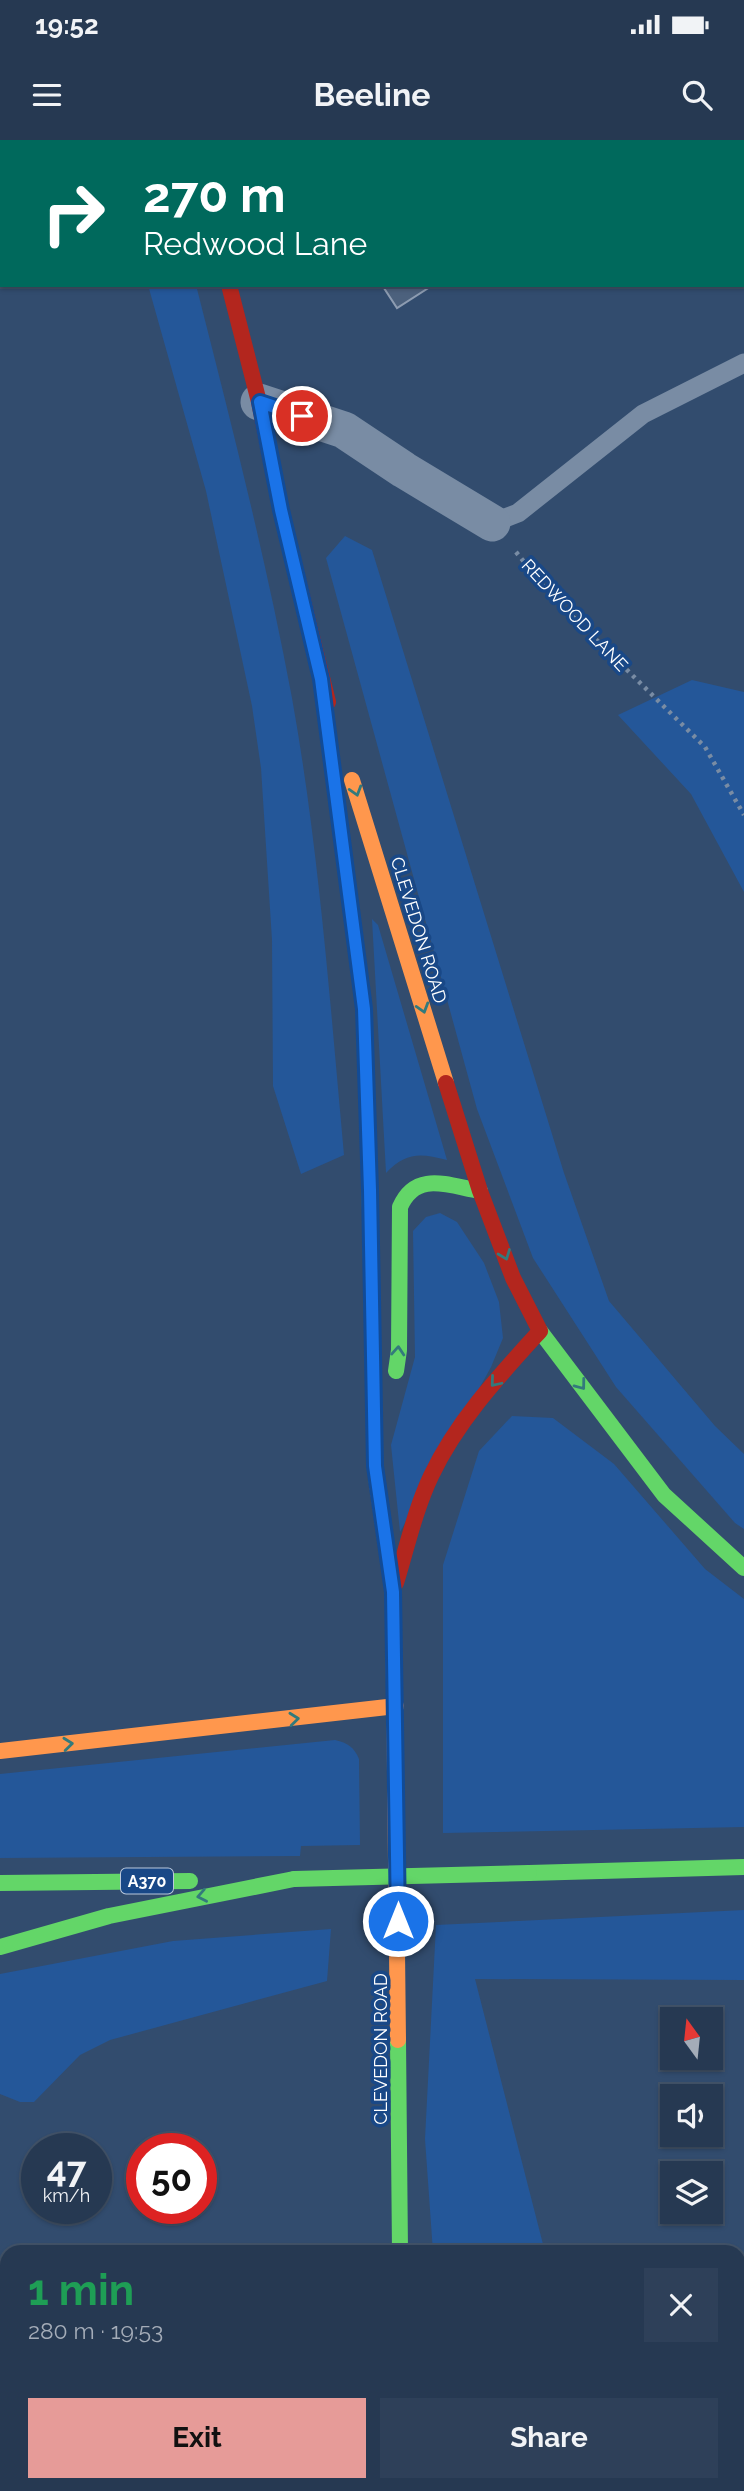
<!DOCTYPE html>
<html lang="en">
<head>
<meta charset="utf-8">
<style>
  :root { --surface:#263952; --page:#2e4059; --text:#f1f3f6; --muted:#a4acb8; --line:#425369; --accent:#e69b98 }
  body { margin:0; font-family:Raleway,sans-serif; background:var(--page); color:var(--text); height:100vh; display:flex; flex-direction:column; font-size:26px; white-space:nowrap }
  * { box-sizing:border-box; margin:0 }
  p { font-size:23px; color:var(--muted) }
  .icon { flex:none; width:38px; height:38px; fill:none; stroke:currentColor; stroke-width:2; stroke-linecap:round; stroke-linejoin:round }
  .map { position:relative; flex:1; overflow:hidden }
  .side { position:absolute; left:0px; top:2105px; width:746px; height:247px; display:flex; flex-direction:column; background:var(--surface); border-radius:21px 21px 0 0; box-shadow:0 2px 5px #0004,0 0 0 2px var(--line) }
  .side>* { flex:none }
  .guide { position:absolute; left:0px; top:0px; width:746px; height:147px; box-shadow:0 2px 5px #0004,0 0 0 2px var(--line); background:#00695c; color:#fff; overflow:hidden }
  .needle { width:46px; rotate:345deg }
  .tools { position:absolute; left:660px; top:1867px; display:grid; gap:14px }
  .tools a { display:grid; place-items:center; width:63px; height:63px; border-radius:0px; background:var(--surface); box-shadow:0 2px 5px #0004,0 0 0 2px var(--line); font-size:35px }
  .speed { position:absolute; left:21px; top:1993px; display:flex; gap:14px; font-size:35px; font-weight:700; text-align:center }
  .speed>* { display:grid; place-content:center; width:91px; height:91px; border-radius:50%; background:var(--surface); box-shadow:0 2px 5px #0004,0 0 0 2px var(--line); line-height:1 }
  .speed small { font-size:18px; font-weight:400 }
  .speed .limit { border:10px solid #d22; background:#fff; color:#111 }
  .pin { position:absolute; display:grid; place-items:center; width:60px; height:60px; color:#fff; margin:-30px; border:4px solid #fff; border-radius:50%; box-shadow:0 2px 7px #0007 }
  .me { position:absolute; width:77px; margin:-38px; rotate:0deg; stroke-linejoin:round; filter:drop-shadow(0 0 5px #0008) }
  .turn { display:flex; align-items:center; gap:24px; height:147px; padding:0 28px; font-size:32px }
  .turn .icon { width:91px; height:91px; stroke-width:2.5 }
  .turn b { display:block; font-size:49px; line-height:60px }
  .round { display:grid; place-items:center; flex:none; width:74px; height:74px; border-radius:0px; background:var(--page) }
  .head { display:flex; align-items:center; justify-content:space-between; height:119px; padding:0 28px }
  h1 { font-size:42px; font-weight:700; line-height:52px; color:#1e9e55 }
  .action { display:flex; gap:14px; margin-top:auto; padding:14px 28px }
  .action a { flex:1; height:80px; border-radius:0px; background:var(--accent); color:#111; font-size:28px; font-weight:700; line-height:80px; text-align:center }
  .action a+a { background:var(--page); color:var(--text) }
  .status { display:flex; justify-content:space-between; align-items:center; height:49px; padding:0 35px; background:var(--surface); direction:ltr }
  .status svg { height:19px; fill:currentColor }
  header { display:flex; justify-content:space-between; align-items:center; height:91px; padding:0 28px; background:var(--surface); font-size:32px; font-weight:700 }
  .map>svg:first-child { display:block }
  .green { fill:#245799 }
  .building { fill:#4c617d; stroke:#8d9cb1; stroke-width:2 }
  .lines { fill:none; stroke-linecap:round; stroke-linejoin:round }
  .path { stroke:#798ca4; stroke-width:4.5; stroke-dasharray:3.5 5; stroke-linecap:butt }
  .lane { stroke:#798ca4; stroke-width:19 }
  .street { stroke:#798ca4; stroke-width:37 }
  .fast { stroke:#63d668; stroke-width:16 }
  .slow { stroke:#ff974d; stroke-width:16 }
  .jam { stroke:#b3261e; stroke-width:16 }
  .fast-bridge { stroke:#63d668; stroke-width:16 }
  .oneway { stroke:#337a7c }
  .route-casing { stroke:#114b97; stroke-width:18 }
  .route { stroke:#1a73e8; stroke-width:12 }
  .labels { text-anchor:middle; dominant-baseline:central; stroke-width:7; stroke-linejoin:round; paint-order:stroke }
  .shield { fill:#194887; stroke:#bac8db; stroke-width:2 }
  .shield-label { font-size:16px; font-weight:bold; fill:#fff }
  .street-label { font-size:18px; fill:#fff; stroke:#194887 }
</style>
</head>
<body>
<div class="status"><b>19:52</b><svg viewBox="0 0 49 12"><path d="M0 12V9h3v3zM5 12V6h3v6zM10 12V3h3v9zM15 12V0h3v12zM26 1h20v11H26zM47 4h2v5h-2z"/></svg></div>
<header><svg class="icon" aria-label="menu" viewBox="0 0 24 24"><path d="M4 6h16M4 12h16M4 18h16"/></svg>Beeline<svg class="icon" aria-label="search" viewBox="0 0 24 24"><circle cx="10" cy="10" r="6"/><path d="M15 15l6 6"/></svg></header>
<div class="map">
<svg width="744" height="2351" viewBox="0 0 744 2351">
  <rect width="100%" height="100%" fill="#324c6e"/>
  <g class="green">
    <path d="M 148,145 L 196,145 C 231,282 266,419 292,558 C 319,709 330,862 344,1015 L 301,1034 L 273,946 L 272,800 L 261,628 L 252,566 L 206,351 Z"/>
    <polygon points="345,396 372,410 564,1033 609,1161 715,1286 744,1314 744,1389 735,1383 616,1247 533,1118 477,969 326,418"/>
    <polygon points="692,540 744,552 744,752 691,654 618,575"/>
    <path d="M 372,779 L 378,785 L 447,1020 C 420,1013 406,1012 386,1033 Z"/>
    <polygon points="440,1073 457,1082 484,1123 499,1162 503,1198 491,1227 400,1392 391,1305 415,1217 413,1091 426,1077"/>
    <polygon points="512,1276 553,1278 614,1324 705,1429 744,1459 744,1687 443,1693 443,1425 479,1311"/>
    <path d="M 335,1600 C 348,1603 354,1607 359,1619 L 360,1705 L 301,1706 L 300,1716 L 0,1718 L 0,1634 Z"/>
    <polygon points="744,1770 744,1840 475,1839 545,2112 433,2112 425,1999 436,1785"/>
    <polygon points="331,1789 327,1841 110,1900 80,1915 34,1962 20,1962 0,1954 0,1834 173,1801"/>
    <polygon points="7,2271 7,2342 0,2347 0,2275"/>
    <polygon points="473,2345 628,2345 630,2351 474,2351"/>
  </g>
  <polygon class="building" points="382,145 433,145 397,168"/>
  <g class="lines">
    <polyline class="path" points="516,412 552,456 705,607 744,675"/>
    <g class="lane">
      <polyline points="681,0 682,2"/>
      <polyline points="492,383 518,373 643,274 744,223"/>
    </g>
    <polyline class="street" points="259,262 344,290 404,330 492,383"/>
    <g class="fast">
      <polyline points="183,0 184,2"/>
      <polyline points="369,1018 375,1326 377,1343"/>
      <polyline points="540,1191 664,1355 744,1428"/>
      <path d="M 396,1231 L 399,1210 L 400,1067 C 416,1030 449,1046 480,1051"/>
      <polyline points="529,1733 744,1727"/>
      <polyline points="0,1743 190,1741"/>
      <polyline points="0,1807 109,1776 294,1739"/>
      <polyline points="398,1900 400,2112"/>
      <polyline points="411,2351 412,2345"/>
    </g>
    <g class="slow">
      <polyline points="321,539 364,869 369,1018"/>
      <polyline points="352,640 446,943"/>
      <polyline points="377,1343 393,1452 398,1900"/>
      <polyline points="0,1611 396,1566"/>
    </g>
    <g class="jam">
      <polyline points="229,145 259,262 281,370 328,562"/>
      <path d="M 396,1443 C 407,1407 415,1370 431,1336 C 457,1281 499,1236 540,1191 L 513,1138 L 480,1051 L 446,943"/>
      <polyline points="432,2345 434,2351"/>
    </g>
    <polyline class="fast-bridge" points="294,1739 529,1733"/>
  </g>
  <defs><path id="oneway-chevron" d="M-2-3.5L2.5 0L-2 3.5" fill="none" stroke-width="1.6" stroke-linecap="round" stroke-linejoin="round" transform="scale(1.75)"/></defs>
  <g class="oneway">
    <use href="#oneway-chevron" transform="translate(356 651) rotate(73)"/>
    <use href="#oneway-chevron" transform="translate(423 868) rotate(73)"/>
    <use href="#oneway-chevron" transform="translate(505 1115) rotate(69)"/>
    <use href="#oneway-chevron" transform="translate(398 1211) rotate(-86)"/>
    <use href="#oneway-chevron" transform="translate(495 1242) rotate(130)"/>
    <use href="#oneway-chevron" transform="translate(581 1245) rotate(53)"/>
    <use href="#oneway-chevron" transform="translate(294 1579) rotate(-6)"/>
    <use href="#oneway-chevron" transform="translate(68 1604) rotate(-6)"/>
    <use href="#oneway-chevron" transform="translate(202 1756) rotate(169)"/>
  </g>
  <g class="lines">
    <defs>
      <polyline id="route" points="302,276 260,262 281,370 321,539 364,869 370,1050 375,1326 393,1452 398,1781"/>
    </defs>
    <use href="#route" class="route-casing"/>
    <use href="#route" class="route"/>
  </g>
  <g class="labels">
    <rect class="shield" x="121" y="1728.5" width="52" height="25" rx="5"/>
    <g class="shield-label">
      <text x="147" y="1741">A370</text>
    </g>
    <g class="street-label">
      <text transform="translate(575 475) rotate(47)">REDWOOD LANE</text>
      <text transform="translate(419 790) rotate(73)">CLEVEDON ROAD</text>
      <text transform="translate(380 1909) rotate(-90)">CLEVEDON ROAD</text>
    </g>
  </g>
</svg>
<div class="tools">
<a><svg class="needle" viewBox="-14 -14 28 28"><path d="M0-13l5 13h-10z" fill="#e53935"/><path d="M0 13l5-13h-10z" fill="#a4acb8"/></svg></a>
<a><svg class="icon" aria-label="sound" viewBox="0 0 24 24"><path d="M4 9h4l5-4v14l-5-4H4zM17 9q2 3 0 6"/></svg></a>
<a><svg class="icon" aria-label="layers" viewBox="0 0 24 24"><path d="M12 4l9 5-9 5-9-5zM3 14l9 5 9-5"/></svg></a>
</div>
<div class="speed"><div>47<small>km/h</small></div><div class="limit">50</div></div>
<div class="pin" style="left:302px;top:276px;background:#d93025"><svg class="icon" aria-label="arrive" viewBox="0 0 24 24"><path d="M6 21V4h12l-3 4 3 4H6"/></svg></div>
<svg class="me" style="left:398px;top:1781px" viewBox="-20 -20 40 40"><circle r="17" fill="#1a73e8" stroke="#fff" stroke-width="3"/><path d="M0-11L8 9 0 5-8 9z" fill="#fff"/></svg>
<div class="guide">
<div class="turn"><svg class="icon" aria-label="right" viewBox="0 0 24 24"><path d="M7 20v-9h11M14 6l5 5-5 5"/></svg><div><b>270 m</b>Redwood Lane</div></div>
</div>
<section class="side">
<div class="head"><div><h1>1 min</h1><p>280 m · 19:53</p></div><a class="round"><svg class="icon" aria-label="close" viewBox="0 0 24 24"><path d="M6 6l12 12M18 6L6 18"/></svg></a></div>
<div class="action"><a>Exit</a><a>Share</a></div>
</section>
</div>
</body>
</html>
